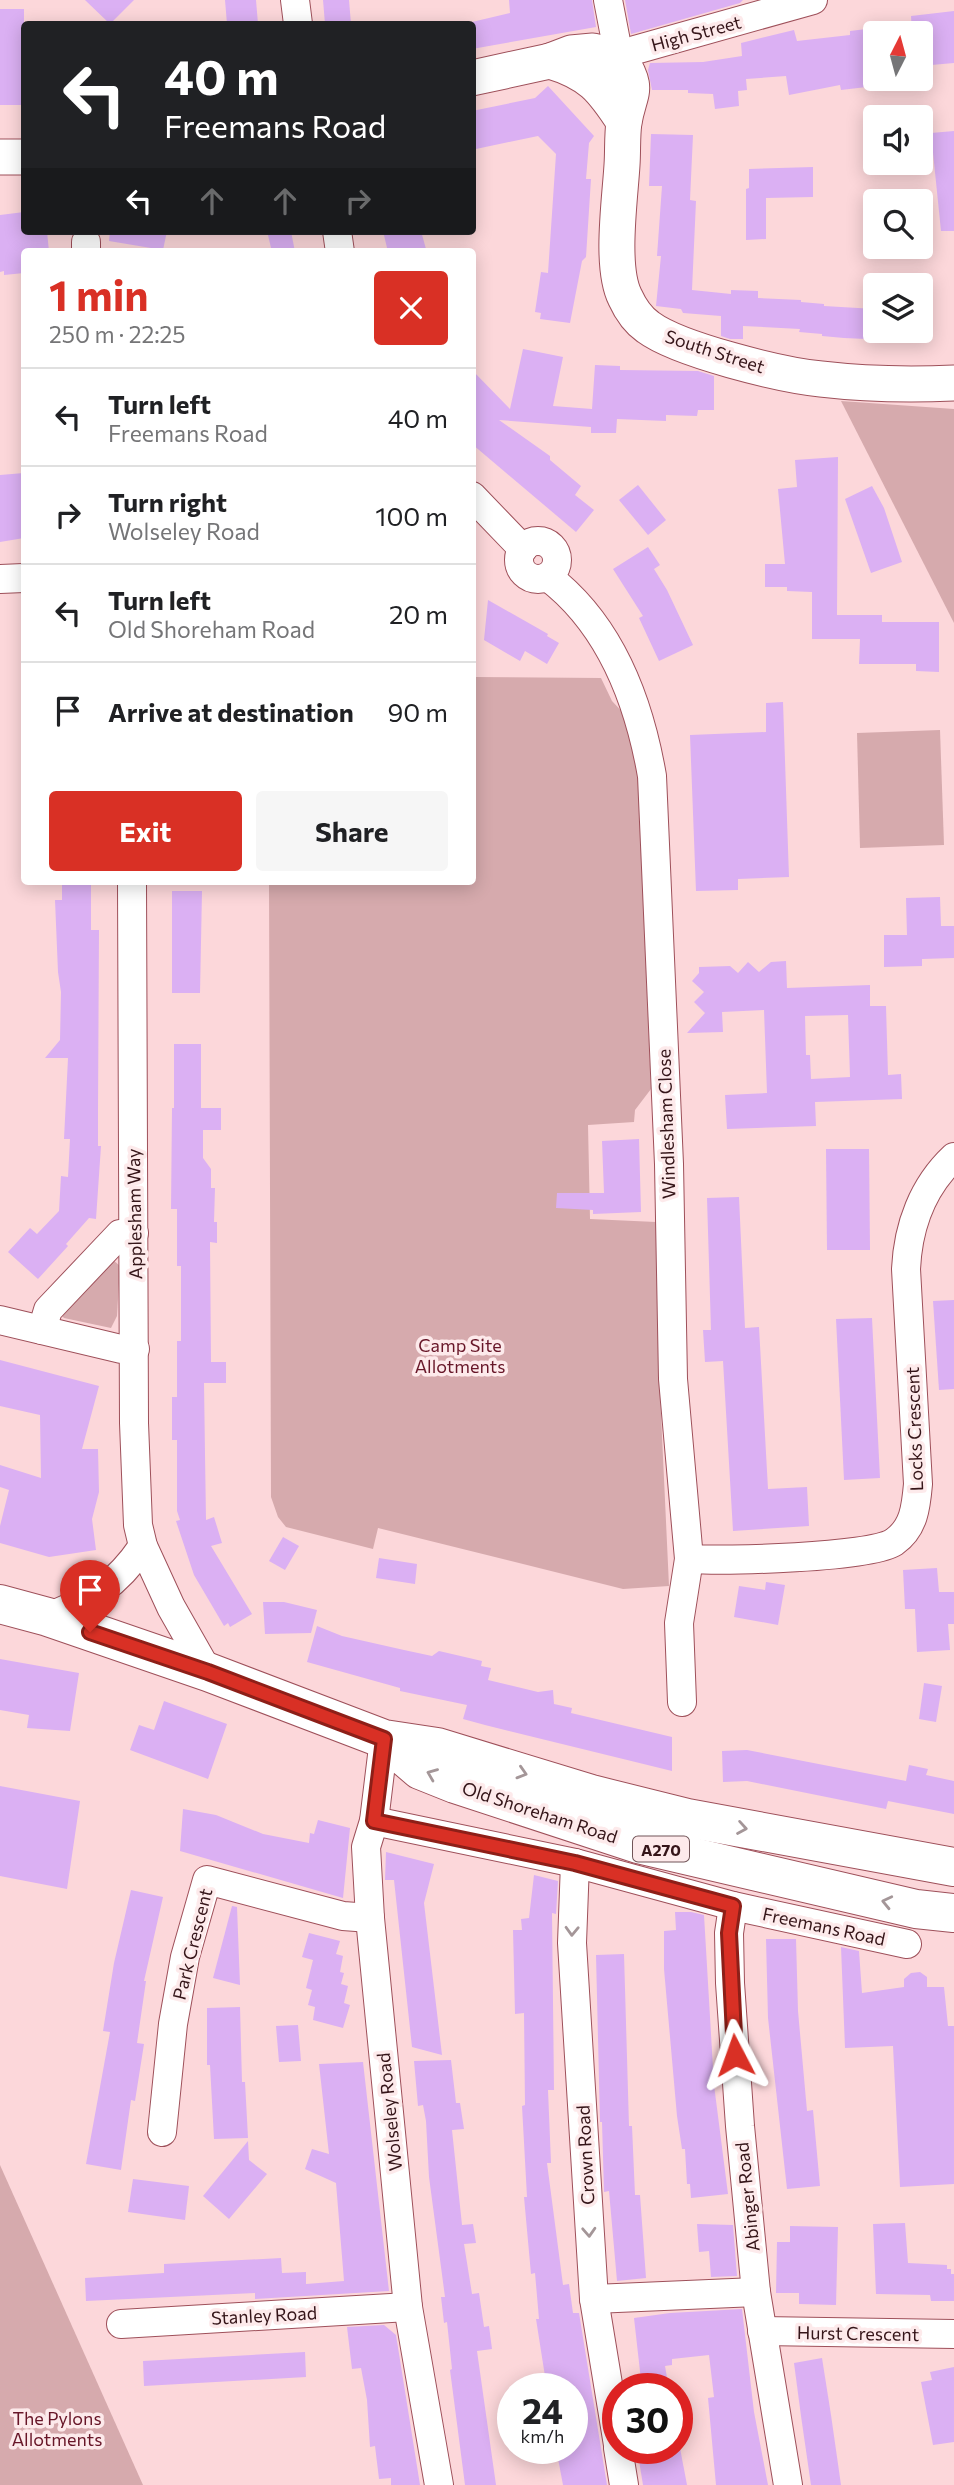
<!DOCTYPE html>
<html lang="en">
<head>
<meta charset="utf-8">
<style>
  :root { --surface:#fff; --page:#f6f6f6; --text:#202124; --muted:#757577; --line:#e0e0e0; --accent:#d93025 }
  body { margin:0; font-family:Commissioner,sans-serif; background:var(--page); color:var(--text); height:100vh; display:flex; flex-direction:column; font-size:26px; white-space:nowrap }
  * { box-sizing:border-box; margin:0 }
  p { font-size:23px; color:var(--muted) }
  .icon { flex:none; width:38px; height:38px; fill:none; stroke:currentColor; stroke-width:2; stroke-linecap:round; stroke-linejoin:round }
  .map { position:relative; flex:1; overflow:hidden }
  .side { position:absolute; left:21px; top:248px; width:455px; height:637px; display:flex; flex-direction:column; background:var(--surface); border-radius:7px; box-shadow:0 4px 18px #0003 }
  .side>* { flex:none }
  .banner { position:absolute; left:21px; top:21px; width:455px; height:214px; border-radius:7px; box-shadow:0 4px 18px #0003; background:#202124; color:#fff; overflow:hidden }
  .needle { width:46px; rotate:6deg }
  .buttons { position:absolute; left:863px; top:21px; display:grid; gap:14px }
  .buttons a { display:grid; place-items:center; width:70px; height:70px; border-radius:7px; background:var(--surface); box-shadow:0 4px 18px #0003; font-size:35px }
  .speed { position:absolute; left:497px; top:2373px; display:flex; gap:14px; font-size:35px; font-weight:700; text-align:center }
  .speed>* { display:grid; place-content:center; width:91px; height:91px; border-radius:50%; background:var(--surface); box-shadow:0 4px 18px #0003; line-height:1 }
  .speed small { font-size:18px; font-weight:400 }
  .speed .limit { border:10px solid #d22; background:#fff; color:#111 }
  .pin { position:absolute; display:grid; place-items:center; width:60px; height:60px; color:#fff; margin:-72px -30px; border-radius:50% 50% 50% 0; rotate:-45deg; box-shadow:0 0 7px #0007 }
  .pin .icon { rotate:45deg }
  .me { position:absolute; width:77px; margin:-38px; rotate:356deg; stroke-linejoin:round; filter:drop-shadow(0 0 5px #0008) }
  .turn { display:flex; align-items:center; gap:24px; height:147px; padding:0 28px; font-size:32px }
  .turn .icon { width:91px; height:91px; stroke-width:2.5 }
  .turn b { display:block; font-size:49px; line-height:60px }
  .lanes { display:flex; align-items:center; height:66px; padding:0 28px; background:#0003; justify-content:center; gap:35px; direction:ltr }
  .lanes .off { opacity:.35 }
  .round { display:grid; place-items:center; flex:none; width:74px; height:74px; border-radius:7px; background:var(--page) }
  .summary { display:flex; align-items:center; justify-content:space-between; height:119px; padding:0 28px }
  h1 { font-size:42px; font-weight:700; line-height:52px; color:var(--accent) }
  .cta { display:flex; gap:14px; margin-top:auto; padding:14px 28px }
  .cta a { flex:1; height:80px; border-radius:7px; background:var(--accent); color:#fff; font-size:28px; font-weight:700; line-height:80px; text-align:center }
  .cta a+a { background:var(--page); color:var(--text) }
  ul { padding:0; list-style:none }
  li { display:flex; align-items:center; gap:21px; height:98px; padding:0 28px; border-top:2px solid var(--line) }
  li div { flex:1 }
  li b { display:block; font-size:26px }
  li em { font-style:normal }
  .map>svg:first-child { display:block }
  .green { fill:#d6aaad }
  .building { fill:#dbb0f3; fill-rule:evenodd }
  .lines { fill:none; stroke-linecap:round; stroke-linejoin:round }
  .minor-casing { stroke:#9e505a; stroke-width:30 }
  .tertiary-casing { stroke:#9e505a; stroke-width:37 }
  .primary-casing { stroke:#9e505a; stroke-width:40 }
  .minor { stroke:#fff; stroke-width:28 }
  .tertiary { stroke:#fff; stroke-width:35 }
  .primary { stroke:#fff; stroke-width:38 }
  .oneway { stroke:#a49698 }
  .route-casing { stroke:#8d1f18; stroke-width:18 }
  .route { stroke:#d93025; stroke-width:12 }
  .labels { text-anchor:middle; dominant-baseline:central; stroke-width:7; stroke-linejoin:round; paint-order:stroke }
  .shield { fill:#fdeaeb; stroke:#715558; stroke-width:2 }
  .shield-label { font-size:16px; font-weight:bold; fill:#351519 }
  .street-label { font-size:18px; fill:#351519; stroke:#fdeaeb }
  .park-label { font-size:18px; fill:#671628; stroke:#fdeaeb }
</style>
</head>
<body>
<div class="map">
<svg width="954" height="2485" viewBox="0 0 954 2485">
  <rect width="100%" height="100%" fill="#fcd7da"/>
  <g class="green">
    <polygon points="841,401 954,409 954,623"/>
    <polygon points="473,677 601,678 612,701 629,719 638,771 651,1089 635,1110 634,1122 588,1125 590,1219 656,1222 661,1319 659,1371 669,1586 623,1589 378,1528 373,1549 286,1527 278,1517 271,1497 269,882 472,882"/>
    <polygon points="940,730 944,845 860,848 857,733"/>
    <polygon points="112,1259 120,1266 117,1316 111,1328 64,1318 61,1315"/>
    <polygon points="0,2165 143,2485 0,2485"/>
  </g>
  <g class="building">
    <polygon points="85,0 134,0 110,24"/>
    <polygon points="225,0 256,0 258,24 227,24"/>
    <polygon points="323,0 349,0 351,24 325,24"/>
    <polygon points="509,0 592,0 596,27 472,49 472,22 510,13"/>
    <polygon points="625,0 743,0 740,3 631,34"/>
    <rect x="0" y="9" width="24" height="96"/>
    <polygon points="954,11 954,63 920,66 920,33 912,33 911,16"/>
    <polygon points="875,28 875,86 841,90 840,85 789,95 786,76 746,79 747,90 738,91 739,106 715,109 713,94 688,93 688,90 652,90 648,70 650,63 703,62 742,56 741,43 794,30 797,41 850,35 850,31"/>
    <polygon points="548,86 594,136 589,143 586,179 591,179 586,257 582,261 570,323 540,319 541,313 535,312 541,272 548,273 556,154 538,136 476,149 472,131 472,111 535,98"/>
    <polygon points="954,131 954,231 941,231 931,133"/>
    <polygon points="651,134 693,135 690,200 696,201 692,290 731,294 731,290 758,291 758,298 801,300 801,302 824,304 824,306 875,309 875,335 867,335 866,339 844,338 822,336 822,334 799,332 800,329 743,326 743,339 730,339 721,336 721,316 683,313 681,309 656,306 661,256 657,256 662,186 649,186"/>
    <polygon points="813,167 813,197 766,198 766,239 746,240 746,189 749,188 749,169"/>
    <polygon points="24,212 24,231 47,231 49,252 24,252 24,273 4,275 4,271 0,272 0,215"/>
    <polygon points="110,231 167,231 163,250 109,241"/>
    <polygon points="267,231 291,231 295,252 272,252"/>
    <polygon points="383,231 421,231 426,249 413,252 388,252"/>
    <polygon points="523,349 563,357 553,406 592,409 595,365 620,366 620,370 698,371 714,376 714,410 698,410 697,416 666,415 666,421 617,419 616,433 591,433 591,427 499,420 550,456 550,460 581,486 575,495 594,510 576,532 472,444 472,370 510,409"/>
    <polygon points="838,457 837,615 882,615 882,622 939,622 939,672 916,671 916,664 859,664 860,639 812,639 812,592 787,591 787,587 765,587 765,564 785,564 778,489 797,487 795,460"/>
    <polygon points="24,473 24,538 0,542 0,475"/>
    <polygon points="638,485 666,520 648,535 619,500"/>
    <polygon points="872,486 884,508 902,562 871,573 845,499"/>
    <polygon points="648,547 660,565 654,569 667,590 693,645 659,661 639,618 643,616 613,569"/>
    <polygon points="488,600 548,634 547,636 559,643 547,664 525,651 520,661 484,640"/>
    <polygon points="783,702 789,877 738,879 738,890 696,891 690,735 766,732 766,703"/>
    <polygon points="62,882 91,882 91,930 99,930 98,1111 98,1146 101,1146 96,1219 89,1218 66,1244 68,1246 38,1279 8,1252 30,1228 37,1234 59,1211 61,1176 68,1177 70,1139 64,1139 68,1058 45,1058 60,1040 61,992 58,972 55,900 62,900"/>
    <polygon points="172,891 202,891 200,993 172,993"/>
    <polygon points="940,897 941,926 954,926 954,958 922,959 922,966 884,967 884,935 907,935 906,898"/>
    <path d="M 786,961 L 787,988 L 870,985 L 870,1006 L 886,1006 L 888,1075 L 901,1074 L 902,1099 L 815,1102 L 816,1126 L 727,1129 L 725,1095 L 767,1093 L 764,1010 L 722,1012 L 723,1032 L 687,1033 L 705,1013 L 694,1002 L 704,992 L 692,981 L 699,973 L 699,967 L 730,966 L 738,973 L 748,962 L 759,972 L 771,962 ZM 848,1015 L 850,1077 L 811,1079 L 810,1055 L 806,1055 L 805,1016 Z"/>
    <polygon points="174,1044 201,1044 201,1108 221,1108 221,1130 203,1130 203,1158 211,1169 211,1188 215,1188 214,1222 217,1222 217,1243 210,1242 211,1362 226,1362 226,1383 204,1383 205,1454 206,1520 214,1517 222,1543 211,1546 252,1614 230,1627 228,1623 224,1626 194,1575 176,1521 180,1520 177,1511 177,1440 172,1440 172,1397 177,1397 177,1341 181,1341 181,1266 177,1266 177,1209 171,1209 172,1108 174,1108"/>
    <polygon points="639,1139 641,1212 593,1214 593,1210 556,1208 557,1193 604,1193 602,1141"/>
    <polygon points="826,1149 869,1149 870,1250 827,1250"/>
    <polygon points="739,1197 745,1328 759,1327 768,1489 807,1487 809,1526 733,1531 723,1361 705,1362 703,1330 711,1330 707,1198"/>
    <polygon points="954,1300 954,1389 939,1390 933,1301"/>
    <polygon points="872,1318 880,1478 844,1480 836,1319"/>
    <polygon points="0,1360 99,1386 82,1449 98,1449 99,1492 92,1519 96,1550 49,1557 0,1543 0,1526 9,1490 0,1487 0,1465 41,1478 40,1415 0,1406"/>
    <polygon points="283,1537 299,1546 285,1570 269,1561"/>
    <polygon points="379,1558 417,1564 415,1584 376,1578"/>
    <polygon points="937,1568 939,1592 954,1592 954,1624 948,1624 950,1650 917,1652 915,1609 905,1609 903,1570"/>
    <polygon points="766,1582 785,1585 778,1625 734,1617 739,1586 765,1590"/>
    <polygon points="263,1602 284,1602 317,1610 311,1633 265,1634"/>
    <polygon points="317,1626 342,1636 404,1650 432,1656 439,1651 482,1661 481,1666 491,1668 488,1680 538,1692 553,1690 554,1704 572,1708 571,1713 672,1737 672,1771 485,1725 463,1719 467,1705 400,1691 400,1688 307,1662"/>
    <polygon points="0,1659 79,1673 70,1731 27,1728 29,1715 0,1710"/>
    <polygon points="924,1683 942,1686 936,1722 919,1719"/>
    <polygon points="164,1701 227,1724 208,1779 130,1750 139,1725 154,1730"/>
    <polygon points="747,1750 906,1781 909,1765 928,1769 926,1775 954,1781 954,1814 888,1801 886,1809 747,1781 723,1782 722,1751"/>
    <polygon points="0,1786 80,1801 67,1889 0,1876"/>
    <polygon points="183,1809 216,1815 263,1834 309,1843 310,1833 314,1834 318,1820 350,1828 343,1898 180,1851"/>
    <polygon points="386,1852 434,1864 424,1903 442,2055 412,2047 394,1880 385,1880"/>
    <polygon points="534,1875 558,1881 556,1914 552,1913 554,2090 548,2090 551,2163 547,2163 563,2285 569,2284 573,2313 579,2313 607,2485 563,2485 556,2448 572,2448 572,2389 547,2389 536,2319 539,2319 535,2273 531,2274 524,2197 527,2197 522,2106 525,2105 524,2013 515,2014 513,1930 522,1930 521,1919 529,1918"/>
    <polygon points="131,1890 163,1897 144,1981 146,1981 137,2043 144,2044 135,2101 131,2100 121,2170 86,2164 110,2032 103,2031 114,1963"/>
    <polygon points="232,1906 237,1907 240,1985 213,1978"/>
    <polygon points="675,1912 691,1912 704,1915 714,2085 728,2194 691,2198 690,2184 687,2184 685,2149 682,2149 677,2116 664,1969 664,1931 676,1930"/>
    <polygon points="309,1933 340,1941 336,1954 343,1956 340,1972 344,1973 341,1984 348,1986 344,2003 350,2005 343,2028 313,2020 315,2007 308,2005 312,1990 306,1988 313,1960 302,1957"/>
    <polygon points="766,1939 796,1939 798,2011 807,2111 813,2110 820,2186 787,2189 768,2018"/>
    <polygon points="841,1947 859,1951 862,1993 904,1987 904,1979 911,1973 920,1972 927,1977 927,1987 944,1987 948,2026 954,2026 954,2184 900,2187 893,2046 845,2048"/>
    <polygon points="624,1954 629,2126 632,2126 635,2195 640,2195 646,2278 617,2281 609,2191 604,2192 602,2122 600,2122 596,1955"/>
    <polygon points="240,2007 242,2082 245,2082 248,2138 214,2139 210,2065 207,2065 207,2008"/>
    <polygon points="298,2025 301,2061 279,2062 276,2026"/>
    <polygon points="451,2060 456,2103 460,2103 464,2129 452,2130 462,2225 473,2224 476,2243 464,2244 472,2294 479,2293 484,2327 489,2326 492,2349 477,2351 496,2485 465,2485 450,2370 452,2369 447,2322 444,2323 441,2297 445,2297 429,2177 426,2121 423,2105 418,2106 414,2061"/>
    <polygon points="363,2062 389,2291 255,2299 255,2293 86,2301 85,2278 164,2273 164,2264 281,2258 282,2273 306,2272 306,2284 344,2281 336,2183 305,2169 312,2149 329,2154 319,2064"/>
    <polygon points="248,2141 249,2160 267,2174 229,2219 203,2196"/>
    <polygon points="133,2179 189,2186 185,2220 128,2212"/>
    <polygon points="905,2223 908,2263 947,2265 947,2269 951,2269 951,2274 954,2274 954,2301 931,2301 930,2295 876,2294 873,2224"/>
    <polygon points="697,2224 733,2225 737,2276 711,2277 709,2251 699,2252"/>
    <polygon points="790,2226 838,2227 836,2305 799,2304 799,2293 776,2293 777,2242 790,2242"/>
    <polygon points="742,2309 754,2412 768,2485 716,2485 708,2398 714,2397 709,2355 672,2359 672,2365 665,2366 669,2389 642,2389 634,2318 670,2313"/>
    <polygon points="384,2325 396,2335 420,2485 391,2485 391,2478 379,2479 375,2446 370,2447 367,2400 361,2368 352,2369 347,2327"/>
    <polygon points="305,2352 306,2377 144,2386 143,2361"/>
    <polygon points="822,2358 831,2415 841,2485 811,2485 801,2416 794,2363"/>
    <polygon points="954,2367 954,2442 933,2445 921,2382 932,2380 930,2372"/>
    <polygon points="637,2448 680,2448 687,2485 643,2485"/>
  </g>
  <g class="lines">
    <defs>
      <g id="minor">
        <polyline points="295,0 298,24"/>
        <polyline points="608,0 619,57"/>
        <polyline points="606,71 619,57 635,50 813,0"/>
        <polyline points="337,231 340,252"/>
        <polyline points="86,242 86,252"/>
        <polyline points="472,496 523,549"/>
        <circle cx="538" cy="560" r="19"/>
        <path d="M 548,577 C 611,625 639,701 652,776 L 669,1164 L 673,1379 L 689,1559 L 679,1623 L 682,1702"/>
        <polyline points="0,579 24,578"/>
        <polyline points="132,882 134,1423 138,1525 143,1546 171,1607 208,1672"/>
        <polyline points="0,1320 121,1349 135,1349"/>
        <polyline points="42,1330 48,1310 120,1234 134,1233"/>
        <path d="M 689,1559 C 724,1561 870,1558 894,1542 C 914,1528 916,1507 918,1484 L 906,1269 C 908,1226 923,1186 954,1157"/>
        <path d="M 48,1617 C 92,1599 116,1586 143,1546"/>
        <polyline points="384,1739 374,1821 366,1847 370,1918 408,2307 439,2485"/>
        <polyline points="374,1821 575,1863 733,1906 907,1944"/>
        <polyline points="575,1863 572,1943 594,2299 618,2445"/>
        <polyline points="733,1906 729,1933 730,1983 740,2126 756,2292 788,2485"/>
        <polyline points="162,2132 173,2024 185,1957 207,1880 343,1916 370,1918"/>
        <polyline points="594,2299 756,2292"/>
        <polyline points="121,2324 408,2307"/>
        <polyline points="762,2331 954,2334"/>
        <polyline points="618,2448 624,2485"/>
      </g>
      <g id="tertiary">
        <path d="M 550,61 C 590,73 602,88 624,122"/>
        <path d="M 472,78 L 550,61 L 571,53 L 593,51 L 619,57 C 640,91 630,89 624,122 C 622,136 623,151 622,165 C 620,199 610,267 625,297 C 630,308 638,320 648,327 C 679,350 781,375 821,379 C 864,384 910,385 954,383"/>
        <polyline points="0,157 24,157"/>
      </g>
      <g id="primary">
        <polyline points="0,1604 48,1617 208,1672 384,1739 437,1747 591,1794 687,1818 954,1867"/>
        <polyline points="386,1741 420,1770 455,1784 638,1844 916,1909 954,1913"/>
      </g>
    </defs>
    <use href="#minor" class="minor-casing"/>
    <use href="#tertiary" class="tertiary-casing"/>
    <use href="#primary" class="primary-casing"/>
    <use href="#minor" class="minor"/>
    <use href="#tertiary" class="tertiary"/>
    <use href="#primary" class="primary"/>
  </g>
  <defs><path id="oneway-chevron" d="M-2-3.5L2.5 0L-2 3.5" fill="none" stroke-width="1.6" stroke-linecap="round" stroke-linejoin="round" transform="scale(1.75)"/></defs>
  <g class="oneway">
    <use href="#oneway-chevron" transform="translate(522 1773) rotate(17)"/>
    <use href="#oneway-chevron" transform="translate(432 1774) rotate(-158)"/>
    <use href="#oneway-chevron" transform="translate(742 1828) rotate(10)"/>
    <use href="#oneway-chevron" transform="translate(887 1902) rotate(-167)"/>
    <use href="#oneway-chevron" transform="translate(572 1931) rotate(92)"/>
    <use href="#oneway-chevron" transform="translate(589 2232) rotate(87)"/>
  </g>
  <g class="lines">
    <defs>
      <polyline id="route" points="90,1632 208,1672 384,1739 374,1821 575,1863 733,1906 729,1933 735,2055"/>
    </defs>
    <use href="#route" class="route-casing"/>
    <use href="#route" class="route"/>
  </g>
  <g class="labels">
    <rect class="shield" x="633" y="1836.5" width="56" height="25" rx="5"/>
    <g class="shield-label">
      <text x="661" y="1849">A270</text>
    </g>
    <g class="street-label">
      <text transform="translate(696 33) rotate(-15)">High Street</text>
      <text transform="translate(715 351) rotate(18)">South Street</text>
      <text transform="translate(666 1124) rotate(-92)">Windlesham Close</text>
      <text transform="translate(134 1214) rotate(-91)">Applesham Way</text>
      <text transform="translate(914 1429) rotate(-92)">Locks Crescent</text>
      <text transform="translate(540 1812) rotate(18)">Old Shoreham Road</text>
      <text transform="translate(824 1926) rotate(12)">Freemans Road</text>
      <text transform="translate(192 1944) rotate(-76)">Park Crescent</text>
      <text transform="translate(389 2112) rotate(-96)">Wolseley Road</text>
      <text transform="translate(585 2155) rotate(-93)">Crown Road</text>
      <text transform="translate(747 2197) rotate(-96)">Abinger Road</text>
      <text transform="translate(264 2315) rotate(-3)">Stanley Road</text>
      <text transform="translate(858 2333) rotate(1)">Hurst Crescent</text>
    </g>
    <g class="park-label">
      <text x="460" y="1345">Camp Site<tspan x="460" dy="21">Allotments</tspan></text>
      <text x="57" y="2418">The Pylons<tspan x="57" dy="21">Allotments</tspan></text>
    </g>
  </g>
</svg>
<div class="buttons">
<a><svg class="needle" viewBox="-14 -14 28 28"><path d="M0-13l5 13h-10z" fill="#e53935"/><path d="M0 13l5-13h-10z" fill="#757577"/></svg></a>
<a><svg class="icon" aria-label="sound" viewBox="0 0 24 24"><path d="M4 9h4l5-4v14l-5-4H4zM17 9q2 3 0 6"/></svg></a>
<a><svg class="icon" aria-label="search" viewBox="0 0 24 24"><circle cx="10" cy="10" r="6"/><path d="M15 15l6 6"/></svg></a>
<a><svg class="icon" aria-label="layers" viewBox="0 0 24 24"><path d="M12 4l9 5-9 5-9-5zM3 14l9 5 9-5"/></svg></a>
</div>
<div class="speed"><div>24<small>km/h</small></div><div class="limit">30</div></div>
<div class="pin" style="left:90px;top:1632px;background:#d93025"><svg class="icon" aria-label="arrive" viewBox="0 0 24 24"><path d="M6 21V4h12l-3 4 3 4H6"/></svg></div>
<svg class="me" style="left:735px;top:2055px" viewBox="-20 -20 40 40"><path d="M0-17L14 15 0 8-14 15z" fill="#d93025" stroke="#fff" stroke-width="4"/></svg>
<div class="banner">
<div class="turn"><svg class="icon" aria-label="left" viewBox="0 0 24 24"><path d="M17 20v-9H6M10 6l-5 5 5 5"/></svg><div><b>40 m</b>Freemans Road</div></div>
<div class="lanes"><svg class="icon" aria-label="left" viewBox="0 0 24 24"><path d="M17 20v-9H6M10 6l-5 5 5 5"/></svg><svg class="icon off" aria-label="ahead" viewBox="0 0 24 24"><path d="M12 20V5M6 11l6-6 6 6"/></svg><svg class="icon off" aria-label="ahead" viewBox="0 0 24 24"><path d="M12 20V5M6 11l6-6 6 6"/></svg><svg class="icon off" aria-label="right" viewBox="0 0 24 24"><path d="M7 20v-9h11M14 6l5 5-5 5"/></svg></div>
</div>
<section class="side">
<div class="summary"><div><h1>1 min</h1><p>250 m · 22:25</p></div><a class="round" style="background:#d93025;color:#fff"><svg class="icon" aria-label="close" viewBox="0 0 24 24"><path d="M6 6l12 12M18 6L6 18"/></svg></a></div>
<ul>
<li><svg class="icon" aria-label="left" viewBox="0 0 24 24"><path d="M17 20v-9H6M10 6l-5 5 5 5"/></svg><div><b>Turn left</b><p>Freemans Road</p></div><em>40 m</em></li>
<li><svg class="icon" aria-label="right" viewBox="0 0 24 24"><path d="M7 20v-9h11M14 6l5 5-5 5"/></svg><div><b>Turn right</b><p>Wolseley Road</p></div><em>100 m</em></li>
<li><svg class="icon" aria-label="left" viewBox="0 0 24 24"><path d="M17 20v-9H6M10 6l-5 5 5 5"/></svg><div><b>Turn left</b><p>Old Shoreham Road</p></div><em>20 m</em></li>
<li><svg class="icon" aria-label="arrive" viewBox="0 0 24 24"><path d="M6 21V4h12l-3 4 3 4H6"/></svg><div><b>Arrive at destination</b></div><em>90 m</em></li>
</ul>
<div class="cta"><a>Exit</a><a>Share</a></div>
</section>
</div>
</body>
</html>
